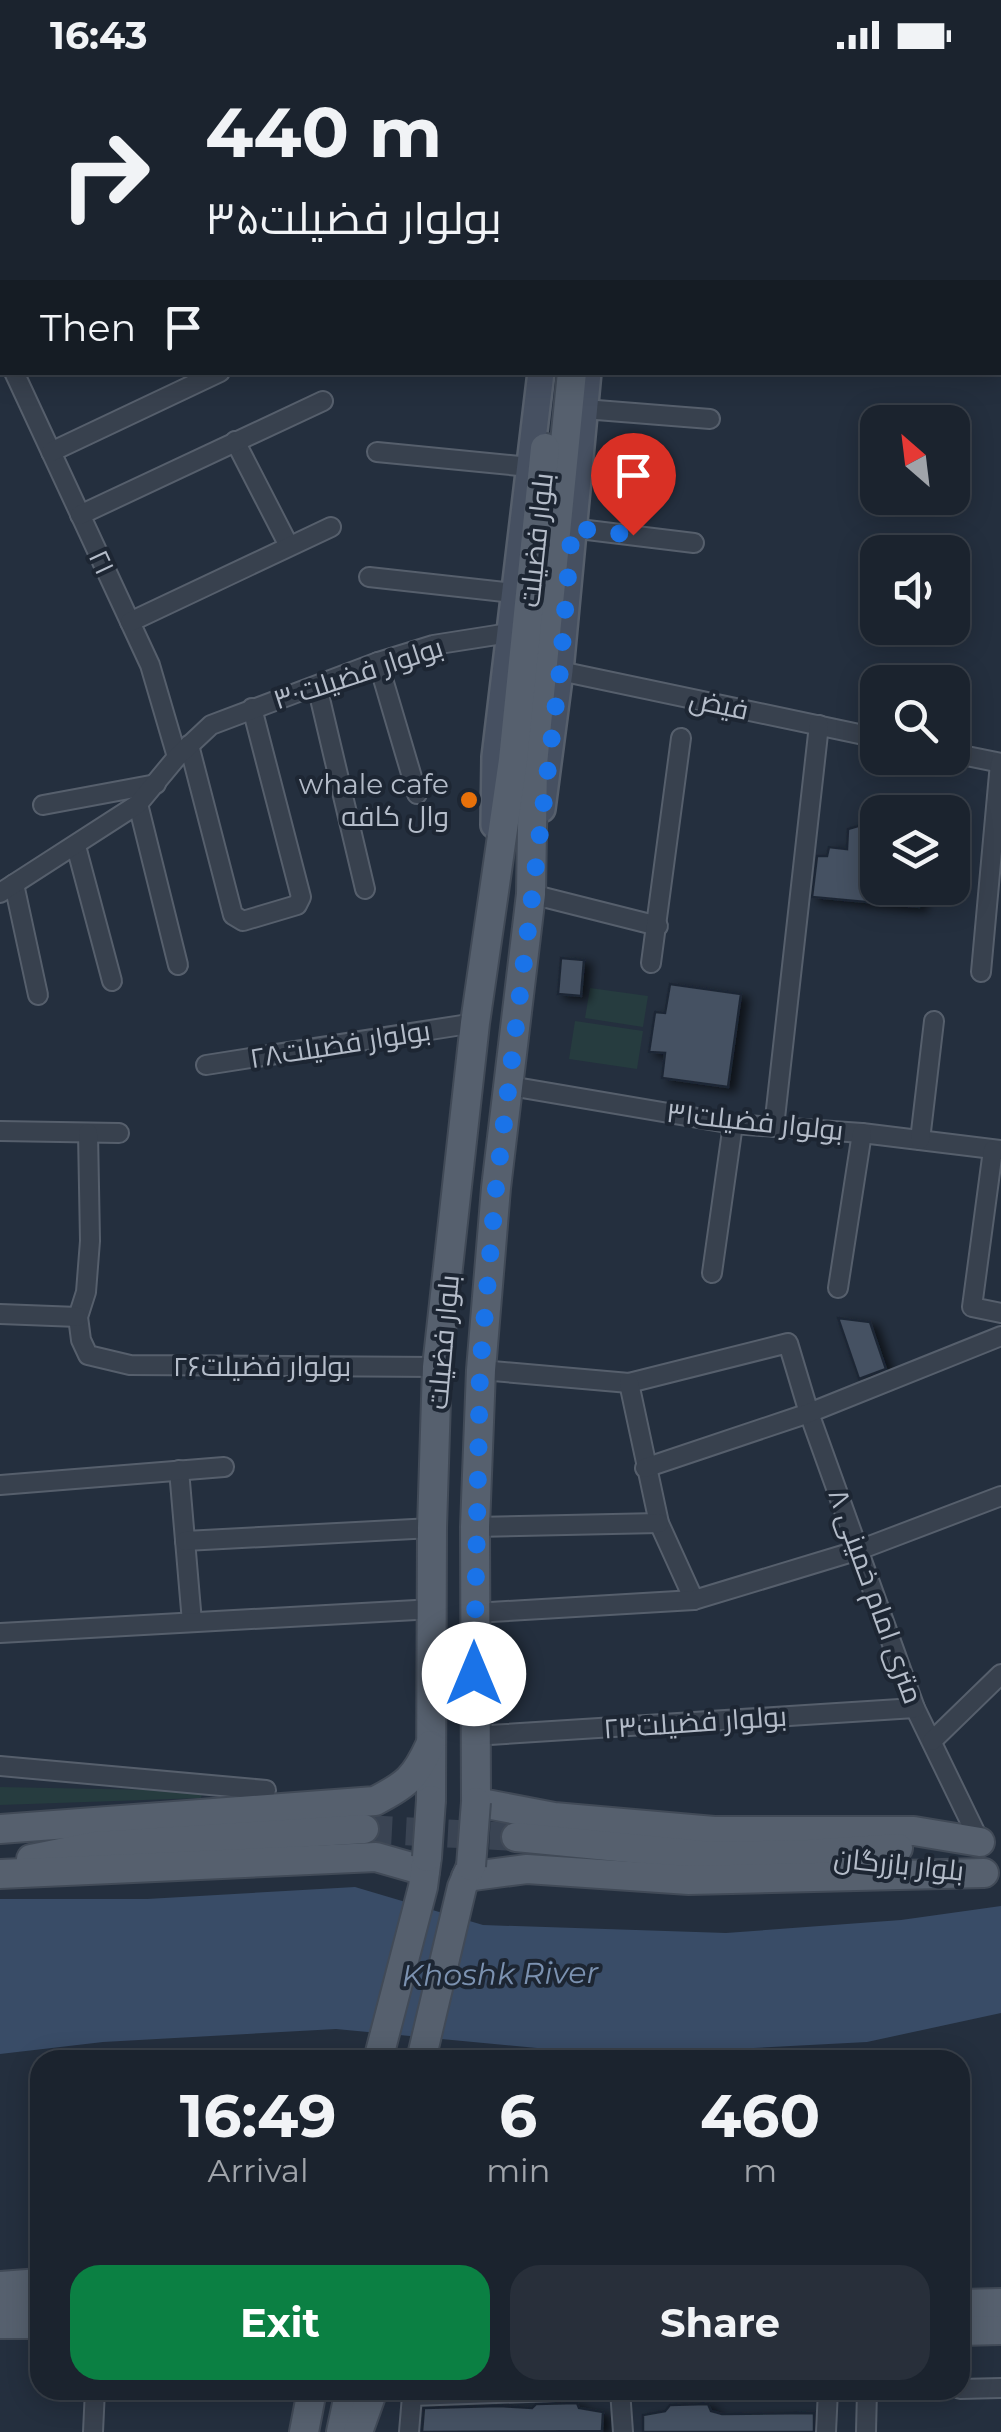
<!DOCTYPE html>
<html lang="en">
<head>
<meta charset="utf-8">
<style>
  :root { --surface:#1b232e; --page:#282f3a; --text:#f1f3f6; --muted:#a0a4aa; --line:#39404a; --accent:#0b8043 }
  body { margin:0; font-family:Montserrat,Cairo,sans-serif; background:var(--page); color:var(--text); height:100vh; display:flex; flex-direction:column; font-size:38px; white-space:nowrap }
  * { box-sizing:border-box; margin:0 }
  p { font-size:32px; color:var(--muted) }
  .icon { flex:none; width:55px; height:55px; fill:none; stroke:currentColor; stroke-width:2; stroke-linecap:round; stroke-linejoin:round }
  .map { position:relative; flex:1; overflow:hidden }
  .sheet { position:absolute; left:30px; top:1980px; width:940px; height:350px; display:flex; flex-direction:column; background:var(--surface); border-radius:30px; box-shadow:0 5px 25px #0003,0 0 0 2px var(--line) }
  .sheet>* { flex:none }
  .banner { position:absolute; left:0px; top:0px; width:1002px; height:305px; box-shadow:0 5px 25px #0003,0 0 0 2px var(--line); background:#1b232e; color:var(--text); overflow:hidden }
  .needle { width:65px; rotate:332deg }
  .fabs { position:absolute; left:860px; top:335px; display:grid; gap:20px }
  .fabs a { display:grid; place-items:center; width:110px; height:110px; border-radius:20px; background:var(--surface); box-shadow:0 5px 25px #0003,0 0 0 2px var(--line); font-size:50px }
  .pin { position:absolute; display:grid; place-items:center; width:85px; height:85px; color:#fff; margin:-102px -42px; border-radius:50% 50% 50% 0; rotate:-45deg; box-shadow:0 0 10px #0007 }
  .pin .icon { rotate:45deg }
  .me { position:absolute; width:110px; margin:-55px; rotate:0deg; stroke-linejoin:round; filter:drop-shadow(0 0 8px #0008) }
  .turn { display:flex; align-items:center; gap:35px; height:210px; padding:0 40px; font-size:45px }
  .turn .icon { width:130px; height:130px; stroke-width:2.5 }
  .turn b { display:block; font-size:70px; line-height:85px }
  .then { display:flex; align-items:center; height:95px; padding:0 40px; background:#0003; gap:20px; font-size:38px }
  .eta { display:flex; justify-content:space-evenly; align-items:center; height:170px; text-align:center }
  .eta b { font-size:60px; font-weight:700; line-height:70px }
  .action { display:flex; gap:20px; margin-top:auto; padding:20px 40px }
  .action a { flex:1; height:115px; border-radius:30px; background:var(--accent); color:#fff; font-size:40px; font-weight:700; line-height:115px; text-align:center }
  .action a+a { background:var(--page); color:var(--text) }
  .status { display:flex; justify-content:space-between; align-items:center; height:70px; padding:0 50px; background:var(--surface); direction:ltr }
  .status svg { height:28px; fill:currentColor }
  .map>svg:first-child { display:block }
  .green { fill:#263c3f }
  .water { fill:#394c67 }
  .building { fill:#455162; stroke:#1f2835; stroke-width:2.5; filter:url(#shadow) }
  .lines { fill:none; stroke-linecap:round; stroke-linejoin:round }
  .primary-tunnel { stroke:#3a4453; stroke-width:28; stroke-dasharray:28 14; stroke-linecap:butt }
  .minor-casing { stroke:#565f6c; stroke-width:22 }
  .secondary-casing { stroke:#565f6c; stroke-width:30 }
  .primary-casing { stroke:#414a57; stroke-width:32 }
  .minor { stroke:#38414e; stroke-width:18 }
  .secondary { stroke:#465061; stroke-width:25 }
  .primary { stroke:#56606e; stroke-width:28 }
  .primary-bridge-casing { stroke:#414a57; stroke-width:32; stroke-linecap:butt }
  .primary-bridge { stroke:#56606e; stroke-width:28 }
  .route { stroke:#1a73e8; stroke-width:18; stroke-dasharray:0 32.4 }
  .food-dot { fill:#e8710a; stroke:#1d2633; stroke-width:4 }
  .labels { text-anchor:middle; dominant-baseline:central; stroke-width:8; stroke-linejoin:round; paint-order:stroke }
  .street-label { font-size:28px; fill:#b4bcc9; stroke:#1d2633 }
  .poi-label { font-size:28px; fill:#b4bcc9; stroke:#1d2633; text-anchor:end }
  .water-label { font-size:30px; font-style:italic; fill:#7c92b1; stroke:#1d2633 }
</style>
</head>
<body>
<div class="status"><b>16:43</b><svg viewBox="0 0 49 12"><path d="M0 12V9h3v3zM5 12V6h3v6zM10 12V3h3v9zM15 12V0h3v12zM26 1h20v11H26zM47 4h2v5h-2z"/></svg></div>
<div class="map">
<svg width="1001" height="2362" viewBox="0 0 1001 2362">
  <defs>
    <filter id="shadow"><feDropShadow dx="7" dy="4" stdDeviation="5" flood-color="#0009"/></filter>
  </defs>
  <rect width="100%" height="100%" fill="#242f3e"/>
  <g class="green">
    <polygon points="590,918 648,926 643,957 585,948"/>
    <polygon points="575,951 643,961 637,999 569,989"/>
    <polygon points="0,1717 203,1721 201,1728 0,1735"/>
  </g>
  <polygon class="water" points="355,1817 483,1855 726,1863 901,1850 1001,1836 1001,1943 867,1972 733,1979 537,1978 336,1959 103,1972 0,1984 0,1829 147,1829"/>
  <g class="building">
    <polygon points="858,756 878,757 878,818 922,818 919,837 812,827 817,786 827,786 829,777 847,779 848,759"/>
    <polygon points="561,888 584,890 581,926 558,924"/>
    <polygon points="670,914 741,924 728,1017 662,1008 665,983 649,982 655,942 665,943"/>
    <polygon points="838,1248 870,1252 886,1299 859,1309"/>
    <polygon points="577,2333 579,2338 603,2342 602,2361 422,2362 424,2338 499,2336 532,2338 536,2334"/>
    <polygon points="708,2334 711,2341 722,2344 814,2343 814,2362 643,2362 643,2345 665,2341 670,2335"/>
  </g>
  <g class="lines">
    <polyline class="primary-tunnel" points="364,1759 516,1767"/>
    <defs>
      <g id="minor">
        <polyline points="742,0 758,2"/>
        <polyline points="326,2 327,0"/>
        <polyline points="0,88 2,88"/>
        <polyline points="0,244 2,245"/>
        <polyline points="0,273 2,279"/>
        <polyline points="14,302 150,595 177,687"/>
        <polyline points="584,339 710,349"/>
        <polyline points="235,371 289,476"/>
        <polyline points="51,382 220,302"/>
        <polyline points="377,382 530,397"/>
        <polyline points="80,445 323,331"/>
        <polyline points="571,458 694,473"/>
        <polyline points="369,507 513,523"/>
        <polyline points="130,552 331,457"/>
        <polyline points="378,592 417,724"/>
        <polyline points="560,601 878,668"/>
        <polyline points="317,616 365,819"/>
        <polyline points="189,675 233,845 243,851 297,835 301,827 252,638"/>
        <polyline points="952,683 1001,693"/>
        <polyline points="138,734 178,895"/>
        <polyline points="43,735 156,714"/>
        <polyline points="76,776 112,911"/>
        <polyline points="14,814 38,925"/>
        <polyline points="0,823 138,734 177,687 211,655 378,592 433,575 509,563"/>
        <polyline points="531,824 658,856"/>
        <polyline points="651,893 681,668"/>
        <polyline points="981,902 1000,693"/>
        <polyline points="206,995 475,953"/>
        <polyline points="510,1016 733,1054 862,1063 1001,1080"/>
        <polyline points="774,1057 819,655"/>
        <polyline points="0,1061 119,1063"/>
        <polyline points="88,1063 90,1171 86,1222 78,1247 81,1270 88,1285 130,1295 437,1297"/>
        <polyline points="920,1070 934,951"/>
        <polyline points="993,1080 972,1237 1001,1243"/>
        <polyline points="712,1203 733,1054"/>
        <polyline points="838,1218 862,1063"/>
        <polyline points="0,1244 78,1247"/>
        <polyline points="481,1300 629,1313 788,1273 809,1343 915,1638 980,1772"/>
        <polyline points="629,1313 659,1453 694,1530"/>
        <polyline points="645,1398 809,1343 1001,1266"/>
        <polyline points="179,1400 192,1552"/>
        <polyline points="0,1415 224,1397"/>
        <polyline points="475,1457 659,1453"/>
        <polyline points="185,1471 432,1458"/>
        <polyline points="474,1543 694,1530 859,1480 1001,1426"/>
        <polyline points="0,1563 434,1539"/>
        <polyline points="474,1666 915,1638"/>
        <polyline points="932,1671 1001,1604"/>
        <polyline points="0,1696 266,1720"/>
        <polyline points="960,2319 1001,2318"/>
        <polyline points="620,2320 623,2362"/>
        <polyline points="93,2362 95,2320"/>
        <polyline points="409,2362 412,2326 584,2320"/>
        <polyline points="826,2362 828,2320"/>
        <polyline points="866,2362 867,2321 892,2320"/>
      </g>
      <g id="secondary">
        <polyline points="568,2 568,0"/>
        <polyline points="617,2 618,0"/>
        <polyline points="0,32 2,32"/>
        <polyline points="0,61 2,62"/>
        <polyline points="1000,182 1001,183"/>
        <polyline points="1000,210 1001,211"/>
        <polyline points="542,739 560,601 588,302"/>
        <polyline points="494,755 495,687 541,302"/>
      </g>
      <g id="primary">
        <polyline points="600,2 600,0"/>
        <polyline points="572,302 533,694 531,824 496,1118 481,1300 475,1457 476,1732 554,1747 714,1761 914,1761 980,1772"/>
        <polyline points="431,1730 432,1458 437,1297 475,953 513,690 545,378"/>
        <path d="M 0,1759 L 375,1731 C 406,1715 415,1708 430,1675"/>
        <polyline points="516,1767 711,1786 809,1784 898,1778"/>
        <polyline points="31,1789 95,1776 364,1759"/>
        <polyline points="0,1804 376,1787 425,1801"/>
        <polyline points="466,1807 527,1799 689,1810 984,1803"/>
        <polyline points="378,1990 423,1817 427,1787"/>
        <polyline points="421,1990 462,1817 471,1796"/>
        <polyline points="0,2216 40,2213"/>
        <polyline points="0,2233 40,2233"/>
        <polyline points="960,2234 1001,2233"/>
        <polyline points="0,2254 40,2254"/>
        <polyline points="960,2261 1001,2260"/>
        <polyline points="304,2362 312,2320"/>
        <polyline points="341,2362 350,2320"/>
        <polyline points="358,2362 373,2320"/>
      </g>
    </defs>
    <use href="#minor" class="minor-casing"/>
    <use href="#secondary" class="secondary-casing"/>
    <use href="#primary" class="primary-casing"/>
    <use href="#minor" class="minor"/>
    <use href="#secondary" class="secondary"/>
    <use href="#primary" class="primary"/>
    <defs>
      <g id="primary-bridge">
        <polyline points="427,1787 431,1730"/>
        <polyline points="471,1796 476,1732"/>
      </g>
    </defs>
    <use href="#primary-bridge" class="primary-bridge-casing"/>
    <use href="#primary-bridge" class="primary-bridge"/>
  </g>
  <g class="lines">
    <polyline class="route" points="474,1604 480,1300 496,1118 560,601 572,458 633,465"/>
  </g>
  <circle class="food-dot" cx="469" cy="730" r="10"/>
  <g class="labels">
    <g class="street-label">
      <text transform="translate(536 470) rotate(-84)">بلوار فضیلت</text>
      <text transform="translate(102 492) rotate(65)">۲۱</text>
      <text transform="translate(358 603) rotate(-18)">بولوار فضیلت۳۰</text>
      <text transform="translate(719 634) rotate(12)">فیض</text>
      <text transform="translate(340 974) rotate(-9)">بولوار فضیلت۲۸</text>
      <text transform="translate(755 1051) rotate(6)">بولوار فضیلت۳۱</text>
      <text transform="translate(443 1272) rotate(-85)">بلوار فضیلت</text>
      <text x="262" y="1296">بولوار فضیلت۲۶</text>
      <text transform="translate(876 1526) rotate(70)">۸ متری امام خمینی</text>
      <text transform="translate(695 1652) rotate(-4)">بولوار فضیلت۲۳</text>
      <text transform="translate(899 1794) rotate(6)">بلوار بازرگان</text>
    </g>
    <g class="poi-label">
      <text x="449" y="714">whale cafe<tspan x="449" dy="32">وال کافه</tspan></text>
    </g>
    <g class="water-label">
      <text transform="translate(500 1904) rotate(-1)">Khoshk River</text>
    </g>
  </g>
</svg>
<div class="fabs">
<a><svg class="needle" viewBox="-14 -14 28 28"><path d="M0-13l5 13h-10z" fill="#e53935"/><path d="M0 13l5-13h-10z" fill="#a0a4aa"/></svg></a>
<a><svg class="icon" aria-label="sound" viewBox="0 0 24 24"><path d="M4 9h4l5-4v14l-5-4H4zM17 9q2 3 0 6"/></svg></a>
<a><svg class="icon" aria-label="search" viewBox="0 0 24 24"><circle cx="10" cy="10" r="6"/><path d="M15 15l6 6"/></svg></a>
<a><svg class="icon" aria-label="layers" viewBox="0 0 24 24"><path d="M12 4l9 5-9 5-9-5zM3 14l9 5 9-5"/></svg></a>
</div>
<div class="pin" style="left:633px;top:465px;background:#d93025"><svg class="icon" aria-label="arrive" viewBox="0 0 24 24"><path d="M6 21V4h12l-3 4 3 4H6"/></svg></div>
<svg class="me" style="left:474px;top:1604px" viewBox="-20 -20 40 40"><circle r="19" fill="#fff"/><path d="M0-13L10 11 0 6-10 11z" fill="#1a73e8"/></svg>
<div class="banner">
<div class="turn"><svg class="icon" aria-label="right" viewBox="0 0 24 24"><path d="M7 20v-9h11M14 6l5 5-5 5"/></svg><div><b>440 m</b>بولوار فضیلت۳۵</div></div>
<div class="then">Then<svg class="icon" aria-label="arrive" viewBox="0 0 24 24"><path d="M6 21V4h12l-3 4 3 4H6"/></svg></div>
</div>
<section class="sheet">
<div class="eta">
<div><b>16:49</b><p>Arrival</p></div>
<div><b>6</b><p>min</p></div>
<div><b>460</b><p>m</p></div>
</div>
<div class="action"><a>Exit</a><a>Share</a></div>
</section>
</div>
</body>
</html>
